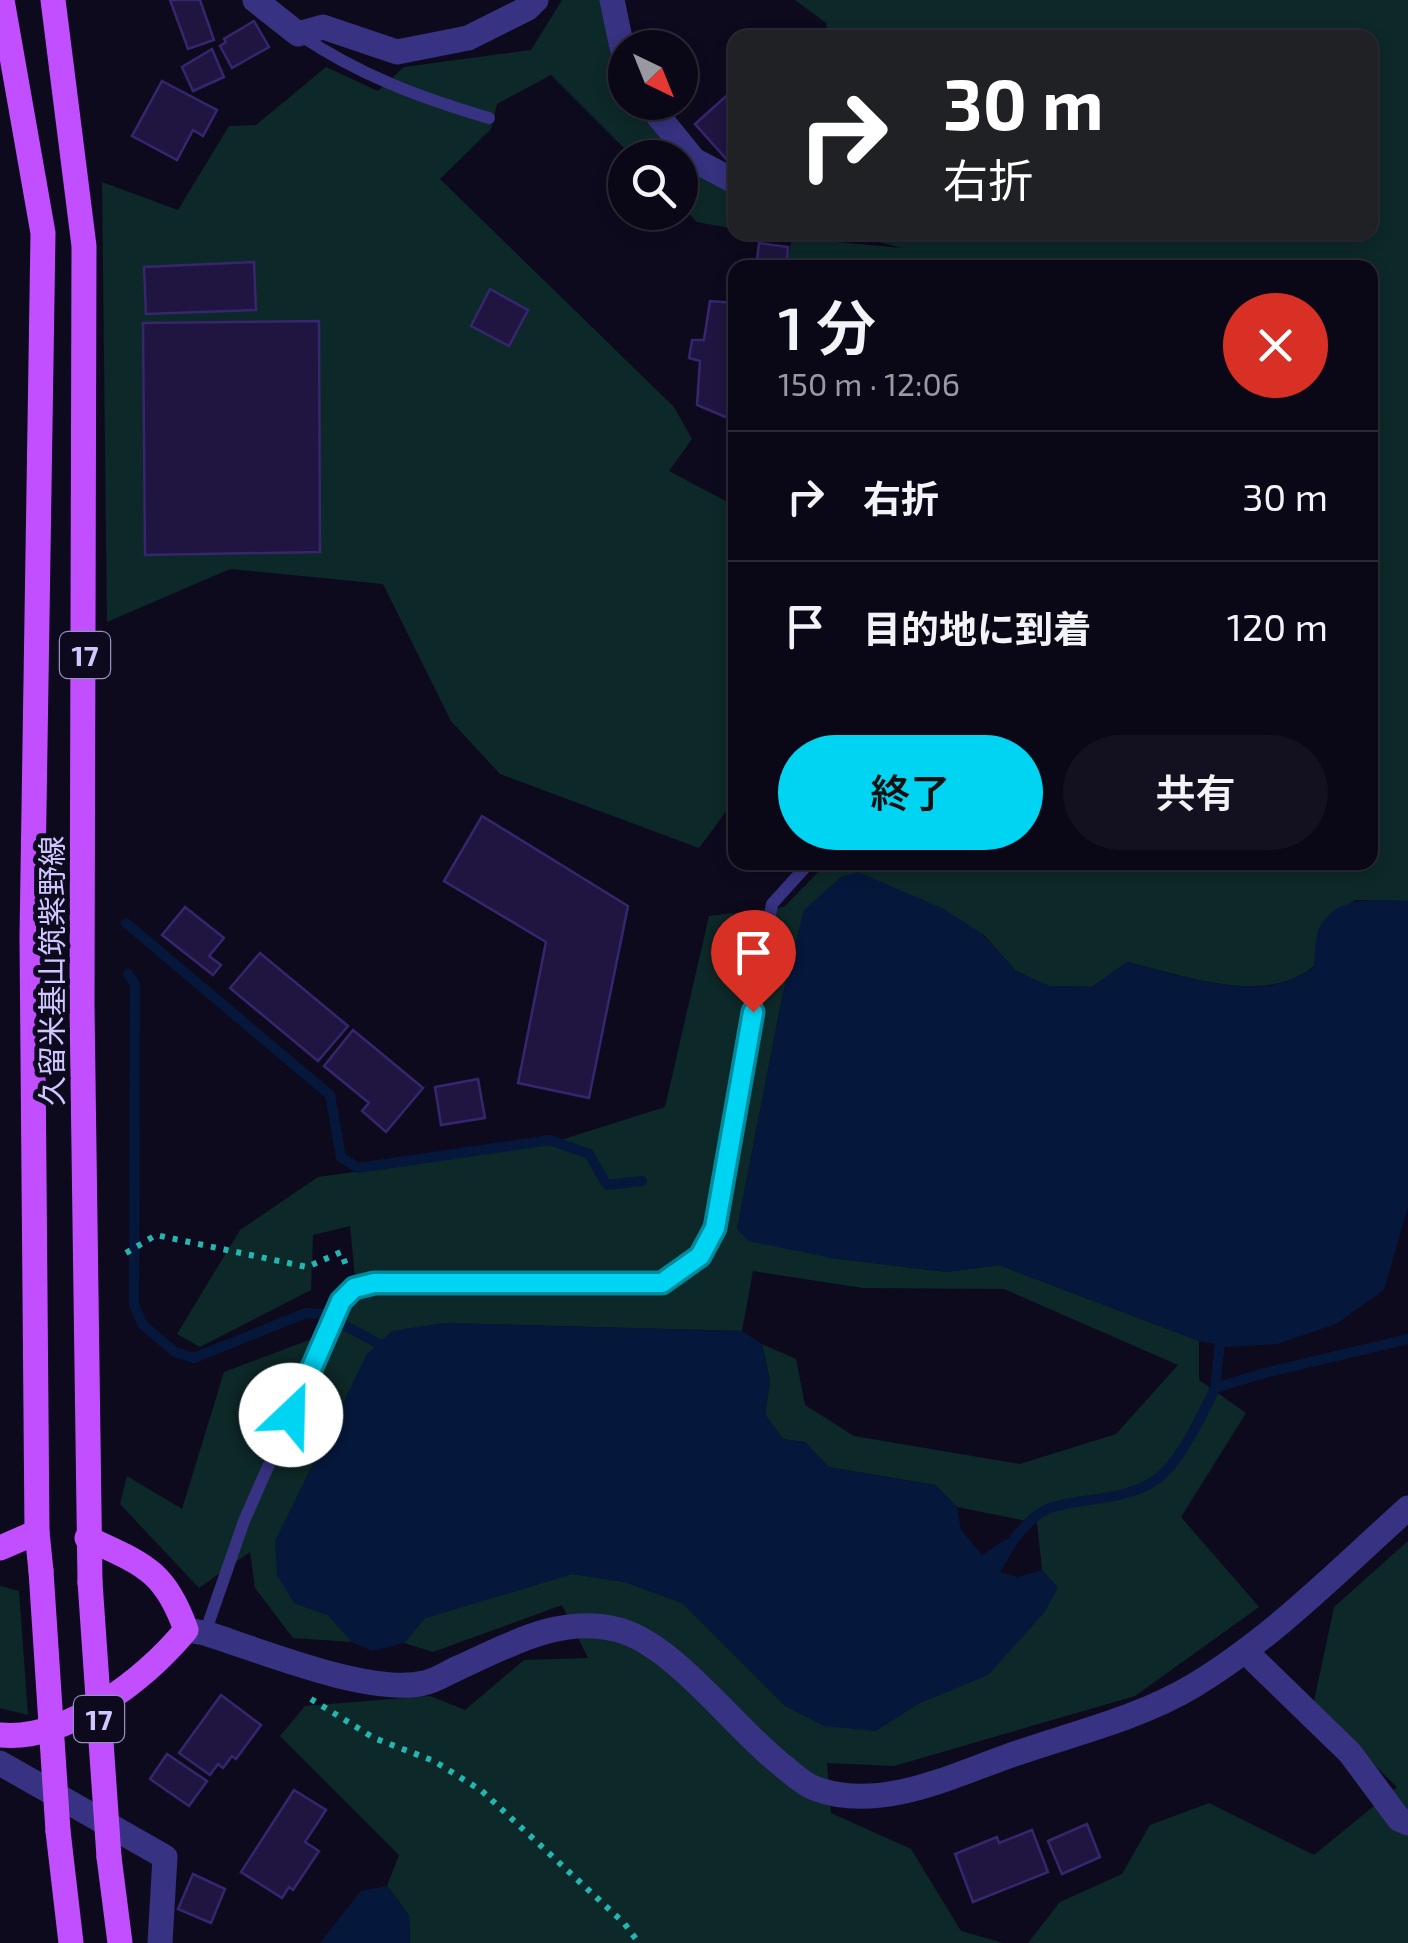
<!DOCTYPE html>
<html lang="ja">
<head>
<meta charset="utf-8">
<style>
  :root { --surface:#0a0816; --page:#13111f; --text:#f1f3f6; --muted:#999aa1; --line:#2a2935; --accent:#00d4f3 }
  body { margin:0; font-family:"Exo 2","Noto Sans JP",sans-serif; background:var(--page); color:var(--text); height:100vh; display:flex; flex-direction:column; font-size:38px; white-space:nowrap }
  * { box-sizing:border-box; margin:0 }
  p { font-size:32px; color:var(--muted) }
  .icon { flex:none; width:55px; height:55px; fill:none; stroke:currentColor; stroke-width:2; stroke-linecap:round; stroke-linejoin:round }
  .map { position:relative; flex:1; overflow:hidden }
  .panel { position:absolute; left:728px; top:260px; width:650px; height:610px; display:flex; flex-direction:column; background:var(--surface); border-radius:20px; box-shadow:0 5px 15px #0003,0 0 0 2px var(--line) }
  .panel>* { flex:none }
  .banner { position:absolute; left:728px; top:30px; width:650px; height:210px; border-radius:20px; box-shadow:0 5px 15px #0003,0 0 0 2px var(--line); background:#202124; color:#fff; overflow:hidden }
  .needle { width:65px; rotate:137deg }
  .fabs { position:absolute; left:608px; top:30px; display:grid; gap:20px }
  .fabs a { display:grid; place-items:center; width:90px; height:90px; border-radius:50%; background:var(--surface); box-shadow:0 5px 15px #0003,0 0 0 2px var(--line); font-size:50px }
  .pin { position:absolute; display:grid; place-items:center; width:85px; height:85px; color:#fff; margin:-102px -42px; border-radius:50% 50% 50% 0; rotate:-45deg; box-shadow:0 0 10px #0007 }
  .pin .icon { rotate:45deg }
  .me { position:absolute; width:110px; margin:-55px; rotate:24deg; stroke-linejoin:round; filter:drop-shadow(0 0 8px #0008) }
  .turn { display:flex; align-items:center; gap:35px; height:210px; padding:0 50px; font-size:45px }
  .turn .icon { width:130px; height:130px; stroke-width:2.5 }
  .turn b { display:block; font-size:70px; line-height:85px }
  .round { display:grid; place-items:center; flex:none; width:105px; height:105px; border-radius:52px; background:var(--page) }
  .headline { display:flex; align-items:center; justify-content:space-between; height:170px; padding:0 50px }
  h1 { font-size:60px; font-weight:600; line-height:75px }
  .action { display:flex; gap:20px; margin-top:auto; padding:20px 50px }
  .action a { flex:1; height:115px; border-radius:60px; background:var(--accent); color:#111; font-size:40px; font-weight:600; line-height:115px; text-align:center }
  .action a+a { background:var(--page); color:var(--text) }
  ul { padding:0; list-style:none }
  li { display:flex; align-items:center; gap:30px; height:130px; padding:0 50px; border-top:2px solid var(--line) }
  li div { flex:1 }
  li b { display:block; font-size:38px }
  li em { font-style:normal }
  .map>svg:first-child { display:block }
  .green { fill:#0d2828 }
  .water { fill:#05183c }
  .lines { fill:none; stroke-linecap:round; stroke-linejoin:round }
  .stream { stroke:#05183c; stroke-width:10 }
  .building { fill:#1f1540; stroke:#36266e; stroke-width:2.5 }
  .path { stroke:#24b6b1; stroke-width:6; stroke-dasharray:5 8; stroke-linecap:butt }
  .lane { stroke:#373281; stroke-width:12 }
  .street { stroke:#373281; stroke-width:25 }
  .primary { stroke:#c24fff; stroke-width:25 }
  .primary-bridge { stroke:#c24fff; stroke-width:25 }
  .route-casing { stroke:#008a9e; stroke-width:25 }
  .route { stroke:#00d4f3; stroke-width:18 }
  .labels { text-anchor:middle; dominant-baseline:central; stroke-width:10; stroke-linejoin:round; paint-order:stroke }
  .shield { fill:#0e0a1e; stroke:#958fbc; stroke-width:2.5 }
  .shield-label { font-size:28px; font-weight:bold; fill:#cfc8ff }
  .street-label { font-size:30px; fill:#cfc8ff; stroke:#0e0a1e }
</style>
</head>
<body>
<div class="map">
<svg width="1408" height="1943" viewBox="0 0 1408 1943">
  <rect width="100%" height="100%" fill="#0e0a1e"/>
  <g class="green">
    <polygon points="562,0 603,0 612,70 625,87 625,102 636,103 676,157 633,157 551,75 497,104 491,129 440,179 674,407 692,439 669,471 735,506 735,805 730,806 699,848 500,774 451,721 383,584 230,569 107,622 102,182 178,210 229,126 256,125 326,67 378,91 404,67 531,50"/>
    <path d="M 795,0 L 1408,0 L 1408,901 L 1355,900 L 1319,928 L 1314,966 C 1266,1007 1183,975 1127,962 L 1092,987 L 1049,986 L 1016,971 L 983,934 L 804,910 L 782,998 L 737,1229 L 832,1258 L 947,1272 L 999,1265 L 1199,1341 L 1199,1380 L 1246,1413 L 1181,1517 L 1259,1607 L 1135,1696 L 894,1766 L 827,1763 L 831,1813 L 911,1849 L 961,1931 L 1003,1943 L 410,1943 L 409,1915 L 387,1886 L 399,1855 L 280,1736 L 305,1706 L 430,1696 L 465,1710 L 524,1660 L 588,1658 L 562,1605 L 433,1652 L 404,1643 L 425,1618 L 572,1574 L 625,1582 L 682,1603 L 785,1706 L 875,1731 L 918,1704 L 1058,1588 L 1042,1570 L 1037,1523 L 957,1507 L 935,1485 L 828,1467 L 805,1442 L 783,1439 L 765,1415 L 770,1381 L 762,1344 L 796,1359 L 805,1405 L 854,1436 L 1020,1464 L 1116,1434 L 1178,1365 L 1004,1289 L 863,1288 L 753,1271 L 742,1331 L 442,1323 L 294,1603 L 328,1615 L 352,1642 L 293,1638 L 255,1588 L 250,1552 L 199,1588 L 120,1504 L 127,1476 L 182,1509 L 224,1372 L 333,1331 L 357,1298 L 350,1226 L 313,1235 L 311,1290 L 200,1347 L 177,1334 L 240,1230 L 318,1177 L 545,1145 L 665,1107 L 709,916 L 784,907 L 827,863 L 1370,862 L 1370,268 L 786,267 L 792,238 L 902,248 L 861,237 L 861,233 L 1370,232 L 1370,38 L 829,37 L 826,23 Z"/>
    <polygon points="680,163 684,168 731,190 735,189 735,229 697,222 680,205"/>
    <polygon points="1408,1541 1408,1943 1028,1943 1060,1902 1122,1874 1150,1825 1209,1803 1314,1855 1397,1787 1313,1706 1334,1607"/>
    <polygon points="0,1586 19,1591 28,1715 0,1708"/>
  </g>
  <g class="water">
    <path d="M 858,872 L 944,909 L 982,934 L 1016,971 L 1049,986 L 1092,987 L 1127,962 C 1182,975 1266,1007 1314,967 C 1315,955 1315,937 1320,927 C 1338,894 1377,900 1408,901 L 1408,1206 L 1384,1290 L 1336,1324 L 1277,1344 L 1229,1347 L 1199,1341 L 999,1265 L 947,1272 L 832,1258 L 748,1241 L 737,1229 L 782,998 L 804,910 L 841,877 Z"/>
    <polygon points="442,1323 742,1331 762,1344 770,1381 765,1415 783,1439 805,1442 829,1467 935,1485 957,1507 961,1530 982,1555 1006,1539 1018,1542 1000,1572 1018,1577 1042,1570 1058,1588 1044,1613 988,1675 918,1704 875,1731 824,1726 785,1706 682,1603 625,1582 572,1574 425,1618 404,1643 372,1651 352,1642 328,1615 294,1603 277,1575 275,1541 367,1354 392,1331"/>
    <polygon points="387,1886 409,1915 410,1943 320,1943 361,1891"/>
  </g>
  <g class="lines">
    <g class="stream">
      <polyline points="126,923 330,1095 341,1157 358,1168 550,1140 589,1154 607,1185 642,1181"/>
      <polyline points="128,974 135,984 134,1305 143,1325 175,1352 194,1358 306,1313 323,1314 383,1346 387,1351"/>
      <polyline points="1215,1388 1221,1335"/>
      <path d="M 1007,1548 C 1019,1533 1033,1513 1053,1507 C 1083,1498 1130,1500 1157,1479 C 1181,1461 1202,1415 1215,1388 L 1264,1373 L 1408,1339"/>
    </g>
  </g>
  <g class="building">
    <polygon points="170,0 200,0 214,40 188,49"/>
    <polygon points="254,21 269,47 232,68 220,46 226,42 224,39"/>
    <polygon points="212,49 224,77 193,91 182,67"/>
    <polygon points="162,81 217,110 203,136 193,130 177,160 132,136"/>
    <polygon points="735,88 735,156 729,162 695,124"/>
    <polygon points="759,243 788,247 786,268 756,268"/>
    <polygon points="254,262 256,310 146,314 144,267"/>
    <polygon points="490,289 528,310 509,346 471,326"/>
    <polygon points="710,301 735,303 735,421 697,405 700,361 689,358 692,340 704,340"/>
    <polygon points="319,321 320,552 145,555 143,323"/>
    <polygon points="482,816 628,906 589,1098 518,1083 546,942 444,881"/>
    <polygon points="185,907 224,938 209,956 221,965 213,975 162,935"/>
    <polygon points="260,953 348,1026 318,1061 230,988"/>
    <polygon points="353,1030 423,1088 386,1132 362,1111 369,1103 324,1066"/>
    <polygon points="478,1079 485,1118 441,1125 435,1087"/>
    <polygon points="221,1695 261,1725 236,1759 232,1756 223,1768 218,1764 210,1775 179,1753"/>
    <polygon points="167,1754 207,1781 189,1806 150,1779"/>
    <polygon points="294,1790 326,1810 305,1842 319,1851 293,1890 289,1887 282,1898 241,1872"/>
    <polygon points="1087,1824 1100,1857 1062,1874 1048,1841"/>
    <polygon points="1032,1830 1048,1872 973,1902 955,1854 997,1837 999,1843"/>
    <polygon points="193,1874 225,1889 211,1923 178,1909"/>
  </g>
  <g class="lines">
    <g class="path">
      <polyline points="126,1253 156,1235 307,1267 341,1252 347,1268"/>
      <polyline points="311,1699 374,1738 434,1761 482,1791 624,1923 639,1943"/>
    </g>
    <g class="lane">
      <path d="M 300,35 C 359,75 421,98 489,118"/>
      <polyline points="205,1633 244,1521 341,1301 354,1288 374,1283 661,1283 700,1256 715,1229 772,904 810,862"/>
    </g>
    <g class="street">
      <polyline points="255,0 298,34 323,27 397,52 468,38 528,8 536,0"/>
      <polyline points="612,0 625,62"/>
      <polyline points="647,102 694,160 730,179 735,177"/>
      <path d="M 186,1630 L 205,1633 C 259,1650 370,1696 424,1683 C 435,1681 447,1673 458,1668 C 509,1645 558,1616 615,1629 C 672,1641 736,1730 783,1766 C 792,1773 803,1784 814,1788 C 876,1812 945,1779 1003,1758 C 1066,1735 1134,1721 1193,1686 C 1273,1638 1339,1570 1408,1508"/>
      <polyline points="1245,1651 1350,1753 1399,1819 1408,1823"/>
      <polyline points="0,1763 165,1857 160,1943"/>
    </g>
    <g class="primary">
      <polyline points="2,0 43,233 32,937 37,1532 41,1571"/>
      <polyline points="53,0 84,246 82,1006 90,1582"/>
      <polyline points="0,1548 37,1532"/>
      <path d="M 0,1735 C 66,1742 146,1678 186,1630 C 165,1570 143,1564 87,1538"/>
      <polyline points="58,1831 71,1943"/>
      <polyline points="109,1857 120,1943"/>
    </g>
    <g class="primary-bridge">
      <polyline points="41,1571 58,1831"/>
      <polyline points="90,1582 109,1857"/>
    </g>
  </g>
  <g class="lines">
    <defs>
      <polyline id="route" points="291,1415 341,1301 354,1288 374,1283 662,1283 700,1256 715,1228 753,1012"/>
    </defs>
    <use href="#route" class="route-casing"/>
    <use href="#route" class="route"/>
  </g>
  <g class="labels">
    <g class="shield">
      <rect x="60" y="632" width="50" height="46" rx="8"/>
      <rect x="74" y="1696" width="50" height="46" rx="8"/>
    </g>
    <g class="shield-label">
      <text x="85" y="655">17</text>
      <text x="99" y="1719">17</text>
    </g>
    <g class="street-label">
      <text transform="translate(51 971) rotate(-90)">久留米基山筑紫野線</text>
    </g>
  </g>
</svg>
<div class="fabs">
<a><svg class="needle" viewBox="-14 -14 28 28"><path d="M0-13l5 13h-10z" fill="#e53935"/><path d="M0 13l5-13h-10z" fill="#999aa1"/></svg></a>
<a><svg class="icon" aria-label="search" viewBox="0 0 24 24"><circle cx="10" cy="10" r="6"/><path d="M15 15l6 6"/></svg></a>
</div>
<div class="pin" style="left:753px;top:1012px;background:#d93025"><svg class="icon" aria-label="arrive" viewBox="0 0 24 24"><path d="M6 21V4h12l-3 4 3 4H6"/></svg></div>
<svg class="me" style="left:291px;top:1415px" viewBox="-20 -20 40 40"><circle r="19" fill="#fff"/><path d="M0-13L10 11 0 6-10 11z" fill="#00d4f3"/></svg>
<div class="banner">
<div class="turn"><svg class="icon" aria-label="right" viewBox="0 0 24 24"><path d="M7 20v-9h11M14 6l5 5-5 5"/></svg><div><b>30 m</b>右折</div></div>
</div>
<section class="panel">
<div class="headline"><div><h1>1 分</h1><p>150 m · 12:06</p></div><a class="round" style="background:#d93025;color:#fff"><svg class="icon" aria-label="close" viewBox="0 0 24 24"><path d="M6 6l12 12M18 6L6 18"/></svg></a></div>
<ul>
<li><svg class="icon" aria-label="right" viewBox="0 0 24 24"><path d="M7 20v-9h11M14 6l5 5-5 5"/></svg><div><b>右折</b></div><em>30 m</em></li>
<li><svg class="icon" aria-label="arrive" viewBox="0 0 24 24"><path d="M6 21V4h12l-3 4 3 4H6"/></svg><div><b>目的地に到着</b></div><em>120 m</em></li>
</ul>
<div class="action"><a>終了</a><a>共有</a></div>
</section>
</div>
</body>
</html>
